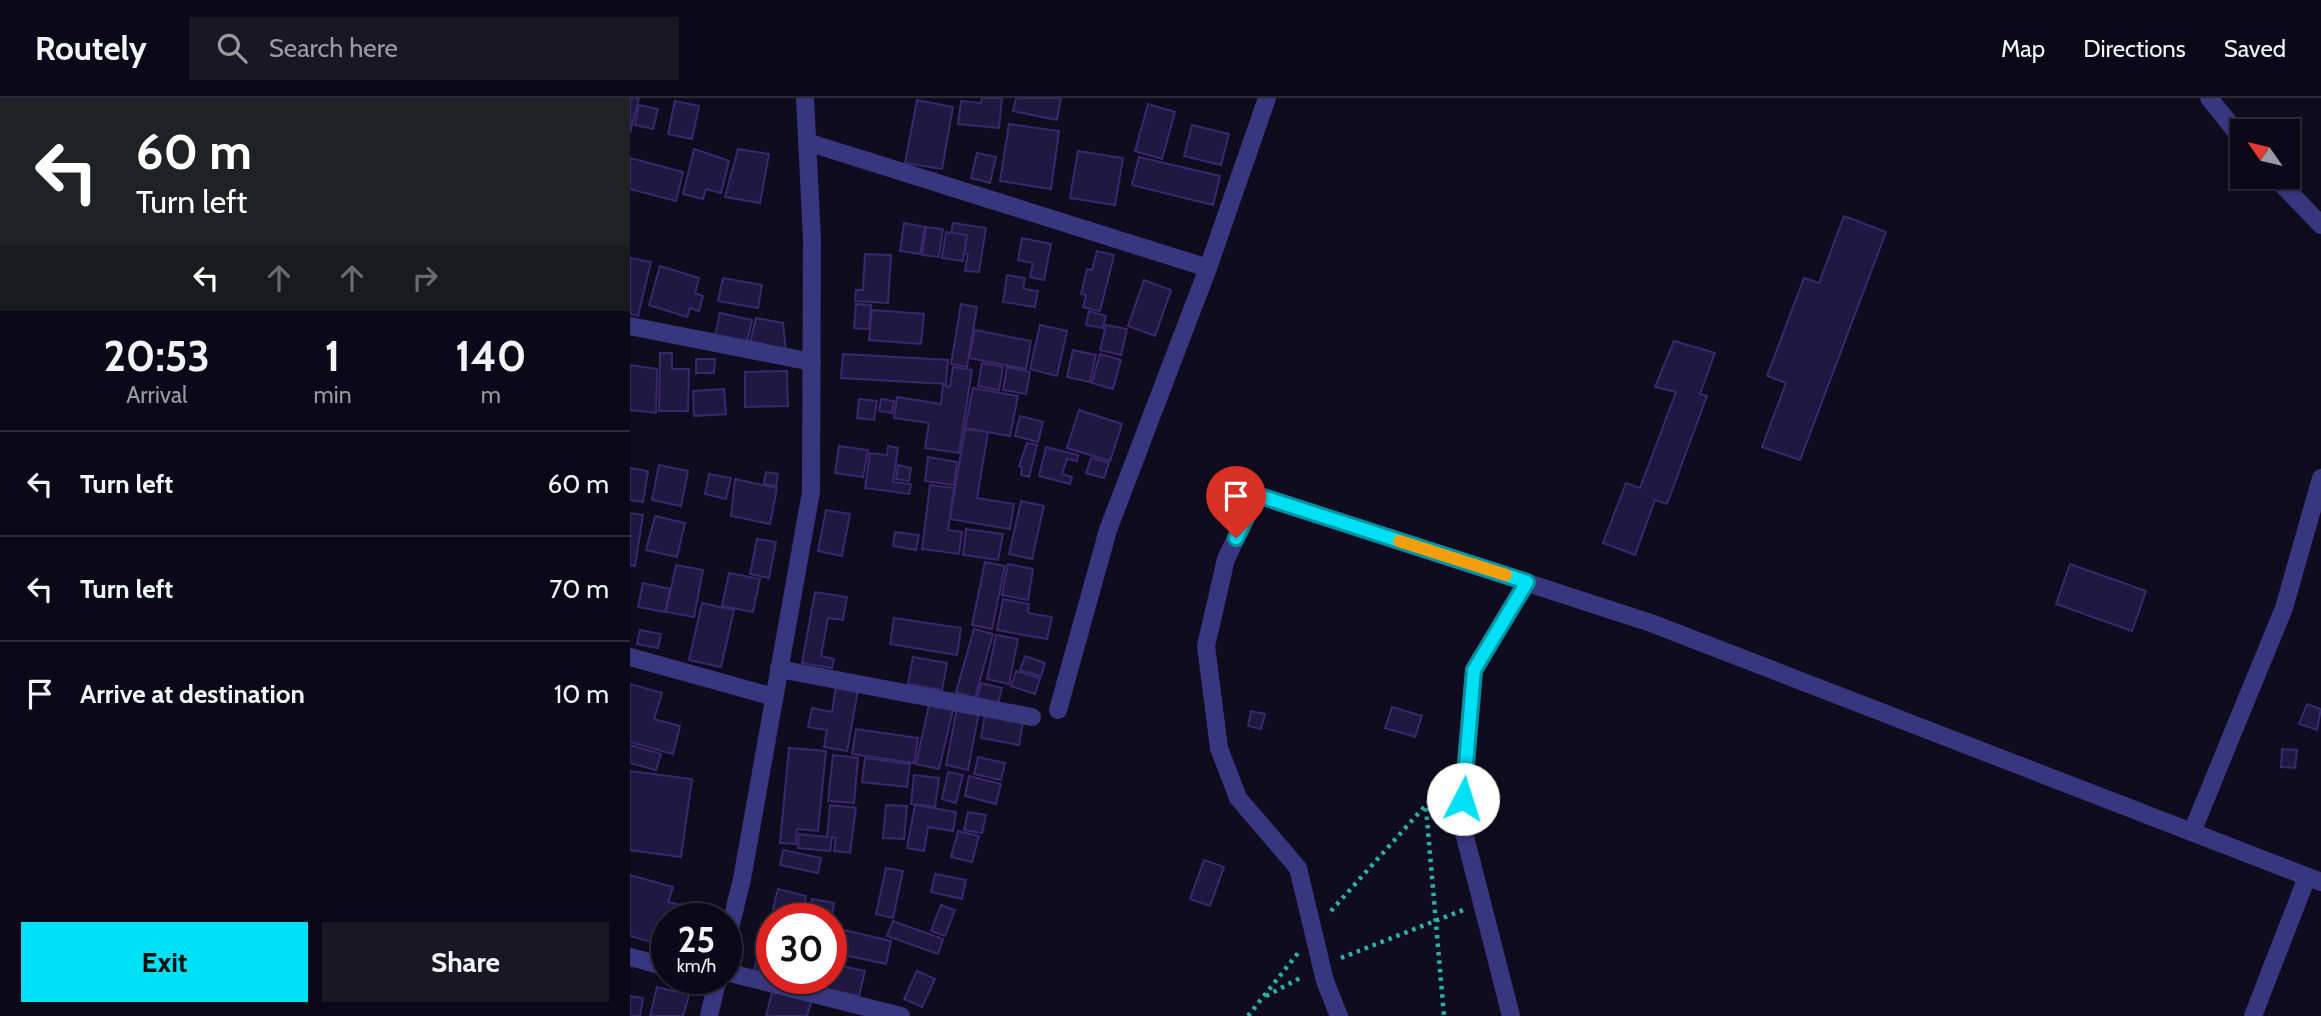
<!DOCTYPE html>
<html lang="en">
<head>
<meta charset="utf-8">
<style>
  :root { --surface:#0b0917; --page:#191724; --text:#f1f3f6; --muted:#9a9aa1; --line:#2b2a36; --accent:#00e0f5 }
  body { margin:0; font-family:Cabin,sans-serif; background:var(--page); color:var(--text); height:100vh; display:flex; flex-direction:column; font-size:26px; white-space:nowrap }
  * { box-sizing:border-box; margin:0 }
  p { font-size:23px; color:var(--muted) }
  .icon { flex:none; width:38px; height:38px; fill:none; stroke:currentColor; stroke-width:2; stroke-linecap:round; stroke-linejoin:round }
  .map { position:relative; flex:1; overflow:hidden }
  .side { display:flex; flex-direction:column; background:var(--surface); width:630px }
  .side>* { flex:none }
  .banner { background:#202124; color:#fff; overflow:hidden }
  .needle { width:46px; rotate:304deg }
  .controls { position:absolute; left:1600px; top:21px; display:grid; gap:14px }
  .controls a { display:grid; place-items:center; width:70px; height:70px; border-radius:0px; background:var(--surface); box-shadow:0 2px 5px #0004,0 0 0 2px var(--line); font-size:35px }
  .speed { position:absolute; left:21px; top:805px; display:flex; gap:14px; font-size:35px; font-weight:700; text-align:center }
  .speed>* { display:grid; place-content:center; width:91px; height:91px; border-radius:50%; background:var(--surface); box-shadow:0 2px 5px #0004,0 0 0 2px var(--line); line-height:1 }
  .speed small { font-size:18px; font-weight:400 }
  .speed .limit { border:10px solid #d22; background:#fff; color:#111 }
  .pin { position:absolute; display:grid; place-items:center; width:60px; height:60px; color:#fff; margin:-72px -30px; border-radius:50% 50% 50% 0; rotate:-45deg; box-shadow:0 0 7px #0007 }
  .pin .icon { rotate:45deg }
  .me { position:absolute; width:77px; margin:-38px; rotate:5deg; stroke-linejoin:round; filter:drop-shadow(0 0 5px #0008) }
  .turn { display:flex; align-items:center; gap:24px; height:147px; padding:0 21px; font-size:32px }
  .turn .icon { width:91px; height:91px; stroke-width:2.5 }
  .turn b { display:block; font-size:49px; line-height:60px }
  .lanes { display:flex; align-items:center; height:66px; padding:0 21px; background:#0003; justify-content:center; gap:35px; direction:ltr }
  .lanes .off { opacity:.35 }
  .eta { display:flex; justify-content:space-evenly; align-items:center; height:119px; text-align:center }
  .eta b { font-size:42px; font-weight:700; line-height:49px }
  .primary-button { display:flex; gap:14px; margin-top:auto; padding:14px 21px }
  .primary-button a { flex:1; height:80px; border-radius:0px; background:var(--accent); color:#111; font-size:28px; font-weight:700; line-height:80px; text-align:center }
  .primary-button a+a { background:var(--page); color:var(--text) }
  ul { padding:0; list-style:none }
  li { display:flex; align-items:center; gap:21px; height:105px; padding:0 21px; border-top:2px solid var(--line) }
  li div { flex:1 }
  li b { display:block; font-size:26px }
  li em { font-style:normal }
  header { display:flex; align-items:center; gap:42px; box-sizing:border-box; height:98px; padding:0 35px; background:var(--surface); border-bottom:2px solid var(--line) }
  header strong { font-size:33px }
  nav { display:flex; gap:38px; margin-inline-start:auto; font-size:24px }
  .search { width:490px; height:63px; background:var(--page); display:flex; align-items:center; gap:18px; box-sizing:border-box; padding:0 24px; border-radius:0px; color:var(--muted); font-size:26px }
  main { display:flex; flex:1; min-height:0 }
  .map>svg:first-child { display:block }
  .building { fill:#1f1840; stroke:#36296d; stroke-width:2 }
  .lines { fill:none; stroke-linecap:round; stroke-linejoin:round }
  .path { stroke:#2bb2a8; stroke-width:4.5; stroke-dasharray:3.5 5; stroke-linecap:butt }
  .street { stroke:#38367f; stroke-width:18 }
  .route-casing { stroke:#00929f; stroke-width:18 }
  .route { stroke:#00e0f5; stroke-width:12 }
  .slow { stroke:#f59e0b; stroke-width:12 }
</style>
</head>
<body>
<header>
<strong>Routely</strong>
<div class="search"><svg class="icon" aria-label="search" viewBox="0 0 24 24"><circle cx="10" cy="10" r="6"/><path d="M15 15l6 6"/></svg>Search here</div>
<nav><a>Map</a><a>Directions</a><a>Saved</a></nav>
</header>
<main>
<section class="side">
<div class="banner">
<div class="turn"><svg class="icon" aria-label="left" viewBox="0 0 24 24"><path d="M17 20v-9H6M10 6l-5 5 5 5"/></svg><div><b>60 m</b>Turn left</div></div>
<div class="lanes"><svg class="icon" aria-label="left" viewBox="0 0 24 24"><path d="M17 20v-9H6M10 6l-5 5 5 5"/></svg><svg class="icon off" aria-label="ahead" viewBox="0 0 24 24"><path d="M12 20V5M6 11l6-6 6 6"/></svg><svg class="icon off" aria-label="ahead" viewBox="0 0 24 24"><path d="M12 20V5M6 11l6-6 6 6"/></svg><svg class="icon off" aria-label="right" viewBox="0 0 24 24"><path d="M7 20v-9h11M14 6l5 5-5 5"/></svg></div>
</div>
<div class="eta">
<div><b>20:53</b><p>Arrival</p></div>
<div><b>1</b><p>min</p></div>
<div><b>140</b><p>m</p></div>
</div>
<ul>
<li><svg class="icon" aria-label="left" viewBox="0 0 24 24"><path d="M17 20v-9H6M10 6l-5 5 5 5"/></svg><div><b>Turn left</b></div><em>60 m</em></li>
<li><svg class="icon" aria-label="left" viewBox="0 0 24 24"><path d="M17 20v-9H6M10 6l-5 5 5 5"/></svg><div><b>Turn left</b></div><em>70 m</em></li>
<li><svg class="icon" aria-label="arrive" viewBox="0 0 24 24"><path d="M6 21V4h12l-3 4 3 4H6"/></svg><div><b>Arrive at destination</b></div><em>10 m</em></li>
</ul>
<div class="primary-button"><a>Exit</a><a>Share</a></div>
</section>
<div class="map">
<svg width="1691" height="918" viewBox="0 0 1691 918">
  <rect width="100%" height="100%" fill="#0f0c1f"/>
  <g class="building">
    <polygon points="0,0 9,0 0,35"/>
    <polygon points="352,0 372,0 369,30 328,26 331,3 351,5"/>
    <polygon points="386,0 431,0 427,22 383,13"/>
    <polygon points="287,2 323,9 312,71 275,65"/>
    <polygon points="45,3 69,8 62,41 38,36"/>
    <polygon points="518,6 545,14 532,61 505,53"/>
    <polygon points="9,7 28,11 23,31 5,27"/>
    <polygon points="379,26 429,33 421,91 370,83"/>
    <polygon points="562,27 599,36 591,67 554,58"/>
    <polygon points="64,51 99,63 91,95 76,91 73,101 53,96"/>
    <polygon points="108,51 139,56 130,105 95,99"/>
    <polygon points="448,53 493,60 485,107 440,100"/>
    <polygon points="347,55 366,59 360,85 341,80"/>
    <polygon points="509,59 590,78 583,107 502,87"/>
    <polygon points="0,60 53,74 46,103 0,91"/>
    <polygon points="1214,118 1256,134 1170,362 1132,349 1156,285 1137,278 1174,180 1189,185"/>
    <polygon points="274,125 295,129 290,156 270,153"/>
    <polygon points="323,125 356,130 349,174 335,173 338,156 318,153"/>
    <polygon points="296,129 313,131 309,159 292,157"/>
    <polygon points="316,134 337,137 333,163 312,160"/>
    <polygon points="392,140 421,146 414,182 400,179 403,165 388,162"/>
    <polygon points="467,153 484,157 470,213 453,209 456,197 451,196 457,171 462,172"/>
    <polygon points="235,156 261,157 258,205 225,203 226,192 233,192"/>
    <polygon points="0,160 21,164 8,218 0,216"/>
    <polygon points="30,168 69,180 65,195 73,198 69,213 60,210 57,219 19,207"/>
    <polygon points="377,177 395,180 393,191 408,193 405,209 373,204"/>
    <polygon points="93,180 132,187 128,210 88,203"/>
    <polygon points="514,182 541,192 525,238 498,228"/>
    <polygon points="226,206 241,207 239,231 224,230"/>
    <polygon points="331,206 347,209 337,269 321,266"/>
    <polygon points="242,212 294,216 291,246 239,242"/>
    <polygon points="459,213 476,218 473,230 456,227"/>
    <polygon points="90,215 122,222 117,244 85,238"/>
    <polygon points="126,220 153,225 156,253 120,245"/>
    <polygon points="410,227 437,233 427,278 400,271"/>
    <polygon points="476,227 497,231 491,257 470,252"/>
    <polygon points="345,232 401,243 396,271 339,260"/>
    <polygon points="1044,243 1085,255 1070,296 1077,298 1037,406 1025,402 1005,457 973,445 996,385 1010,390 1046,294 1025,289"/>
    <polygon points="443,252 466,257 460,284 437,279"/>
    <polygon points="30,255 42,255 42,271 59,271 58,313 29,313"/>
    <polygon points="213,256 318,262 316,286 211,280"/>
    <polygon points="470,256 491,262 483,291 462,285"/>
    <polygon points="66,261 85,261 84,275 66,275"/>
    <polygon points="352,265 373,269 369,292 348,288"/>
    <polygon points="0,267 27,271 26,315 0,312"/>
    <polygon points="323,269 342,272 329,355 295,350 299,325 264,320 267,299 311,306 313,287 320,289"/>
    <polygon points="377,269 400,274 396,296 373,292"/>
    <polygon points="157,273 158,308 115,309 115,274"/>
    <polygon points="343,290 388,298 380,338 335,330"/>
    <polygon points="94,291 96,316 64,318 63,293"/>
    <polygon points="229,301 247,303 244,322 227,320"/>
    <polygon points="251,301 264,303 262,315 249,313"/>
    <polygon points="449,312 492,326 480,363 437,350"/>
    <polygon points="390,318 413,324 408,344 385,338"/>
    <polygon points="335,331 358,334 347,400 384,406 380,431 320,421"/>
    <polygon points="397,345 407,347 399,379 391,377 392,369 389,368"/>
    <polygon points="209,348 238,352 233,379 205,375"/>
    <polygon points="258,348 268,350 263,384 281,386 279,396 235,390 240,355 257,357"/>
    <polygon points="416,349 448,357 447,363 437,361 432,376 442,379 440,386 409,378"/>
    <polygon points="298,359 327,364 324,387 295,383"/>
    <polygon points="461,360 479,365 474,380 456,375"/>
    <polygon points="29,367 58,373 51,408 22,402"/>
    <polygon points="268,367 281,370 279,383 266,381"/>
    <polygon points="0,370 18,373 13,404 0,402"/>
    <polygon points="136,374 148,376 146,388 134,386"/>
    <polygon points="79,376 101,380 96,401 75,396"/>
    <polygon points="105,381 147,390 140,426 101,418"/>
    <polygon points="300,387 324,390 318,432 332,434 329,456 292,451"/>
    <polygon points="391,403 414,408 402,461 379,456"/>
    <polygon points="196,412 220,416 212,458 188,453"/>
    <polygon points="0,415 13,417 5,468 0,467"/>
    <polygon points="25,418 55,425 47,459 16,452"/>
    <polygon points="336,431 373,436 368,462 333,457"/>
    <polygon points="265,434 289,437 286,452 263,448"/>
    <polygon points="127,441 146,444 139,480 120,476"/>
    <polygon points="355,464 375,468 362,531 342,527"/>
    <polygon points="378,466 403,471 398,502 372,497"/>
    <polygon points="1440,466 1516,493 1502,533 1426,506"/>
    <polygon points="46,467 73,472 64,519 36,514"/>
    <polygon points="99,475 130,481 123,514 92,508"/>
    <polygon points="13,485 40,491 35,514 8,509"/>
    <polygon points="185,494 217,499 213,522 198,520 191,558 204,561 202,570 172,565"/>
    <polygon points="373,501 399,506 398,515 422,519 417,541 367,532"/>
    <polygon points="72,505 104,512 91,569 59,562"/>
    <polygon points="264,520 331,530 327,557 260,546"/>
    <polygon points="344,531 363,536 345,600 326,594"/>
    <polygon points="10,532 31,536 28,550 7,546"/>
    <polygon points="366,537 388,541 379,586 357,581"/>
    <polygon points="395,558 415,565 411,578 390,572"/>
    <polygon points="283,559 317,565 312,592 278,586"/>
    <polygon points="386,573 410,580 405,596 381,588"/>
    <polygon points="351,585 372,590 368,605 347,600"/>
    <polygon points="0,586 32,595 24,621 50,628 43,656 0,644"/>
    <polygon points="206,588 228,592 217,653 194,649 197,632 178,629 182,610 202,614"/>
    <polygon points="1677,606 1691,611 1687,632 1669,626"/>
    <polygon points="299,607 323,612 309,671 286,666"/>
    <polygon points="762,609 792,618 785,639 755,630"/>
    <polygon points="327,610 349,614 338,672 316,667"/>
    <polygon points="621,613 635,616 631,631 618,628"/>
    <polygon points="355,617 393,624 389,647 351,640"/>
    <polygon points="226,631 288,640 284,665 222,656"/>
    <polygon points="0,647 31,656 26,672 0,665"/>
    <polygon points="159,650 196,653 188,733 167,731 166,746 150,745"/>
    <polygon points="1652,651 1667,652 1665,670 1651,669"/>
    <polygon points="203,657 228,660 224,705 198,703"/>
    <polygon points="348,659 375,665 371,682 344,676"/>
    <polygon points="235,660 280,666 277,689 232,684"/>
    <polygon points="0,673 62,681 51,759 0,752"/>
    <polygon points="318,674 333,677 326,705 312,701"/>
    <polygon points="284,677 309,680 305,709 281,706"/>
    <polygon points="339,678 371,686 366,706 335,698"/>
    <polygon points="200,707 226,710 220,755 204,753 206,740 202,739 200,753 168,750 169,736 197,739"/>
    <polygon points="256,707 277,708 274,741 253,740"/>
    <polygon points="285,707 326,714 323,733 298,729 294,753 277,750"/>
    <polygon points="338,714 356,717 352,735 334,732"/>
    <polygon points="328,733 349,738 342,764 321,759"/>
    <polygon points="153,752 191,760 188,775 150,767"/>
    <polygon points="574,762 594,769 580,808 560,801"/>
    <polygon points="256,770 273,773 263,820 246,816"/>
    <polygon points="305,776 336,782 332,801 301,794"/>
    <polygon points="0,777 43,789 38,804 51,807 47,821 37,821 37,837 25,834 22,844 0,838"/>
    <polygon points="148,791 176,798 172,817 143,811"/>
    <polygon points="182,801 204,805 201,822 179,818"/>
    <polygon points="311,807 325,812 315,838 301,833"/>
    <polygon points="263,823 313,841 308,856 257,838"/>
    <polygon points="136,826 142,828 142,880 187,880 184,891 123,876"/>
    <polygon points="201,829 261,843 256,866 201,854"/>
    <polygon points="201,866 235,873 229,898 188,889 190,880 201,880"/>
    <polygon points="287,873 305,881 292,909 274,901"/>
    <polygon points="27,889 59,897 53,918 20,918"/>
    <polygon points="143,891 182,901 177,918 136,918"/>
    <polygon points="0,898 13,900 10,918 0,918"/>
  </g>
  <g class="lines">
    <g class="path">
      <polyline points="796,710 814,918"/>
      <polyline points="701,813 812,689"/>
      <polyline points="711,860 833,812"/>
      <polyline points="636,898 672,879"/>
      <polyline points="618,918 668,855"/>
    </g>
    <g class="street">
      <polyline points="1579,0 1612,41"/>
      <polyline points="177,44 578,170"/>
      <polyline points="1645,79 1691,127"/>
      <polyline points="0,228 182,264"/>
      <polyline points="0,559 144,599"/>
      <polyline points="149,571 402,619"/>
      <polyline points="428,612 478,432 578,170 637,0"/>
      <polyline points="1562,734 1654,510 1691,380"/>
      <polyline points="96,846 112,781 181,394 182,141 175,0"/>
      <polyline points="0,859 37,869"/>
      <polyline points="96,874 271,918"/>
      <polyline points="79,918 88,880"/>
      <polyline points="709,918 695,883 668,770 608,700 589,650 576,548 596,461 627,397 1021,525 1691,784"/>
      <polyline points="881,918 831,723 844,572 897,484"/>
      <polyline points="1623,918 1677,779"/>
    </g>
  </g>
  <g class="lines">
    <defs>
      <polyline id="route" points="606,440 627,397 897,484 844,572 833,701"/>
    </defs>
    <use href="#route" class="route-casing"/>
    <use href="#route" class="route"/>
    <polyline class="slow" points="769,443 876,477"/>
  </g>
</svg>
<div class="controls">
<a><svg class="needle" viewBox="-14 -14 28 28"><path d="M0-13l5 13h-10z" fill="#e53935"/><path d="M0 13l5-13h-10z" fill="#9a9aa1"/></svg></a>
</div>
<div class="speed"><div>25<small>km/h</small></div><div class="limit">30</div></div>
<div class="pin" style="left:606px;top:440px;background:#d93025"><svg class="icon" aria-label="arrive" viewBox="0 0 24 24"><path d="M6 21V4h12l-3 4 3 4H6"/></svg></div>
<svg class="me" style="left:833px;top:701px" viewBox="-20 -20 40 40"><circle r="19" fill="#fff"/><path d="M0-13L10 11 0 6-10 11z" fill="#00e0f5"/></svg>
</div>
</main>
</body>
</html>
